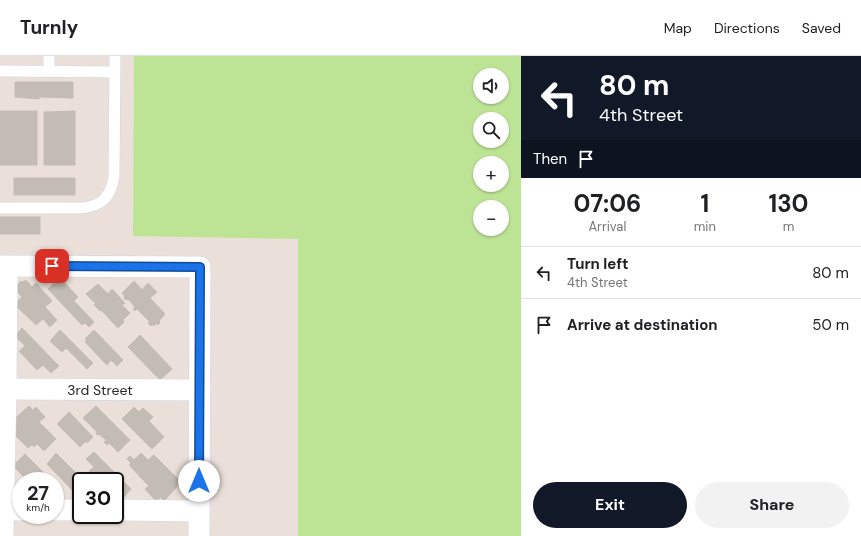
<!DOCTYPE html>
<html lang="en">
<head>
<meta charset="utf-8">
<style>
  :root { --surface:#fff; --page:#f2f2f2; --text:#202124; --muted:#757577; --line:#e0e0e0; --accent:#111827 }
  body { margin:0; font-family:"DM Sans",sans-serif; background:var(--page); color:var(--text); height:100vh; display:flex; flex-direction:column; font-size:15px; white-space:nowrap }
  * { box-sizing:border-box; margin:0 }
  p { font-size:13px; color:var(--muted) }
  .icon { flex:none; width:22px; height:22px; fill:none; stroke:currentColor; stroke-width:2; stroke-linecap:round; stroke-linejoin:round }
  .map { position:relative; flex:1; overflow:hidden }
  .details { display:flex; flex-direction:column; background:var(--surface); width:340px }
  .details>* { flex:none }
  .top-card { background:#111827; color:#fff; overflow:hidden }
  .buttons { position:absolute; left:473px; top:12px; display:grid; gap:8px }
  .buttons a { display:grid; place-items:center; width:36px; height:36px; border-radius:50%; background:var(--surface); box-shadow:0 1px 3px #0004; font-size:20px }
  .speed { position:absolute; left:12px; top:416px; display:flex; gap:8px; font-size:20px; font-weight:700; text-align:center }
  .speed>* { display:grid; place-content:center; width:52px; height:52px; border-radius:50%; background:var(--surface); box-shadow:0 1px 3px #0004; line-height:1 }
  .speed small { font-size:10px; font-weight:400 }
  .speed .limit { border:2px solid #111; border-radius:6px; background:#fff; color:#111 }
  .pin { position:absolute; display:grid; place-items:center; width:34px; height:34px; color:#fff; margin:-17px; border-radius:8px; box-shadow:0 2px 6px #0006 }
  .me { position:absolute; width:44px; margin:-22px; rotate:0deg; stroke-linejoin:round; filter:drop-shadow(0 0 3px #0008) }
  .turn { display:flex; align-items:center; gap:14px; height:84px; padding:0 12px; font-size:18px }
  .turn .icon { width:52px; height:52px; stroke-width:2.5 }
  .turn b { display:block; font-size:28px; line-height:34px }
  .then { display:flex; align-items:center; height:38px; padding:0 12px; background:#0003; gap:8px; font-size:15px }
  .eta { display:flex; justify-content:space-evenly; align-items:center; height:68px; text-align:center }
  .eta b { font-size:24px; font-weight:700; line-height:28px }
  .primary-button { display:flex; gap:8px; margin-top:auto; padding:8px 12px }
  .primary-button a { flex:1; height:46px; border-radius:24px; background:var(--accent); color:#fff; font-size:16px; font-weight:700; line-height:46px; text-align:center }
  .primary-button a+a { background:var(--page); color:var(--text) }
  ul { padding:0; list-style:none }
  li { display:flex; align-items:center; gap:12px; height:52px; padding:0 12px; border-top:1px solid var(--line) }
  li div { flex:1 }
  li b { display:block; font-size:15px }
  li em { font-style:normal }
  header { display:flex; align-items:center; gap:24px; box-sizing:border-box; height:56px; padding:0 20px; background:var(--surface); border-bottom:1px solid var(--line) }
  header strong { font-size:19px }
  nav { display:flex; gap:22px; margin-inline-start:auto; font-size:14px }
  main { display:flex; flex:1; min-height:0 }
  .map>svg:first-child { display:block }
  .green { fill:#bde394; fill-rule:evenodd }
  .building { fill:#c2bcb5; stroke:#c6bcb3 }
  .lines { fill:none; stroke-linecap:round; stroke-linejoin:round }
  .service-casing { stroke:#ced5e1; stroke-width:12 }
  .minor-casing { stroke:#ced5e1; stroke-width:22 }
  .service { stroke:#fff; stroke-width:11 }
  .minor { stroke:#fff; stroke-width:21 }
  .route-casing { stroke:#114b97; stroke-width:10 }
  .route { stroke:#1a73e8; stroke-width:7 }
  .labels { text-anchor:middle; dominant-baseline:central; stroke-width:3; stroke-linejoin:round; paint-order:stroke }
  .street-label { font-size:14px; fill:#282828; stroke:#fff }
</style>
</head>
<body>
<header>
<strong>Turnly</strong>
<nav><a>Map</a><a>Directions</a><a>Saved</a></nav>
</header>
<main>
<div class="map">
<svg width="521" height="480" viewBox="0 0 521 480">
  <rect width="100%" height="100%" fill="#ebe0d9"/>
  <path class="green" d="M 134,0 L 521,0 L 521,480 L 298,480 L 298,183 L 133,180 ZM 480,19 L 502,19 L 502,41 L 480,41 ZM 480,63 L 502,63 L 502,85 L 480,85 ZM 480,107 L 502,107 L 502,129 L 480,129 ZM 480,151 L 502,151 L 502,173 L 480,173 Z"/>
  <g class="building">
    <polygon points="15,26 73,26 73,42 39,41 39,43 15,41"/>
    <rect x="0" y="55" width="37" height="54"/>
    <polygon points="75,55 75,109 44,109 44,56"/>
    <rect x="14" y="122" width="61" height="17"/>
    <rect x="0" y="161" width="40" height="17"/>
    <polygon points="60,222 78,241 74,245 94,266 89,271 85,267 82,269 48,233"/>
    <polygon points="26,224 32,231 36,227 52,245 45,251 57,264 50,271 43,263 36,269 14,248 22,241 14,232 21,225 23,226"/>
    <polygon points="134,225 142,234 148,227 157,236 150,242 165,258 159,265 160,266 158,269 156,267 154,270 152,268 151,270 148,267 150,266 137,253 135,255 133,253 135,251 128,243 126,244 124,242 125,240 122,237"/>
    <polygon points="98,228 108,238 112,233 125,247 121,251 122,252 123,250 130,257 123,264 124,266 118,272 101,254 100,255 94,249 96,248 86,238"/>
    <polygon points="22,272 59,310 51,317 43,309 37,314 19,295 25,290 15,280"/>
    <polygon points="60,274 93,307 87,313 66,292 62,296 50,285"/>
    <polygon points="94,274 123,304 117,310 111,304 107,309 85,286 87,284 85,283"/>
    <polygon points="140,279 172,313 160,324 128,291"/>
    <polygon points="29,350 33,354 36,351 45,361 39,366 56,383 44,395 37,388 34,391 32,389 28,392 13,377 13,364"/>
    <polygon points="96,350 130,384 118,396 109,387 107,389 104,386 106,384 99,378 98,379 96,378 97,376 83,362"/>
    <polygon points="134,351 139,356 143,352 153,361 149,365 164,381 152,393 122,363"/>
    <polygon points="69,356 93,381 87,387 86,385 80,391 57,368"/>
    <polygon points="94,396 131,433 124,441 115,432 115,425 99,425 89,415 94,411 86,403"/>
    <polygon points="56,397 84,425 81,425 81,434 79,432 75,437 47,408"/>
    <polygon points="141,397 148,404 154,399 181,426 164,445 161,441 156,445 145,433 149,430 129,409 131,407 127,403 130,400 134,404"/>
    <polygon points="25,398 52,425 28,425 13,410"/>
  </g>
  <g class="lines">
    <defs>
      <g id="service">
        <polyline points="0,15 115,16"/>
        <polyline points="49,15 49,0"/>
        <path d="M 0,152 L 81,152 C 102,150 110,142 114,121 L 115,0"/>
      </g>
      <g id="minor">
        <polyline points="0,210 200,211 199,480"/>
        <polyline points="0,333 200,334"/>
        <polyline points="0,454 21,454"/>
        <polyline points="55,454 81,454"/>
        <polyline points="115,454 199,455"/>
        <polyline points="3,480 6,333 7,210"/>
      </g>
    </defs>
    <use href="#service" class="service-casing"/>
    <use href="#minor" class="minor-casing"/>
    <use href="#service" class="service"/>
    <use href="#minor" class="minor"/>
  </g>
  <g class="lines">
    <defs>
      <polyline id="route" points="52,210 200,211 199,425"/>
    </defs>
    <use href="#route" class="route-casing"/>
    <use href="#route" class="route"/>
  </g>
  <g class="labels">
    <g class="street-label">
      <text x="100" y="334">3rd Street</text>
    </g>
  </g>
</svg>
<div class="buttons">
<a><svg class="icon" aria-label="sound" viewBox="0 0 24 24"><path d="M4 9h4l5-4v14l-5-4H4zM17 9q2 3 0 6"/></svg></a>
<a><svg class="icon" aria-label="search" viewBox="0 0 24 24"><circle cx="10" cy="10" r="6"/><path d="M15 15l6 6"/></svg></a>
<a>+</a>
<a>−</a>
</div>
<div class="speed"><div>27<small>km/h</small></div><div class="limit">30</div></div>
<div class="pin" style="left:52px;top:210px;background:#d93025"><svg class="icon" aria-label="arrive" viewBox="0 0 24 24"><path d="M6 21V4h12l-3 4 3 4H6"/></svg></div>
<svg class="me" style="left:199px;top:425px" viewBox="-20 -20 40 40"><circle r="19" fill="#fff"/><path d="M0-13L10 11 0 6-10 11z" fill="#1a73e8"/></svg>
</div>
<section class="details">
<div class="top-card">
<div class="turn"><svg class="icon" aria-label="left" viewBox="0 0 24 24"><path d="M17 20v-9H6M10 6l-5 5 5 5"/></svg><div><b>80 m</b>4th Street</div></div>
<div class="then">Then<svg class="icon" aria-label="arrive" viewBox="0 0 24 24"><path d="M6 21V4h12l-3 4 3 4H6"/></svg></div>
</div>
<div class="eta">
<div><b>07:06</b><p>Arrival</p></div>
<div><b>1</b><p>min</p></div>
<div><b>130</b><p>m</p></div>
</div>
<ul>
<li><svg class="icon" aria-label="left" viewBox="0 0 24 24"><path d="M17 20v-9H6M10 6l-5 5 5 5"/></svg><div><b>Turn left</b><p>4th Street</p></div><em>80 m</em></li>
<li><svg class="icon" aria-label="arrive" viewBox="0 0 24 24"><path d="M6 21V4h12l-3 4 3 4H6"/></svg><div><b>Arrive at destination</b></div><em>50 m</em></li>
</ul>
<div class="primary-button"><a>Exit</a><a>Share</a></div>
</section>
</main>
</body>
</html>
